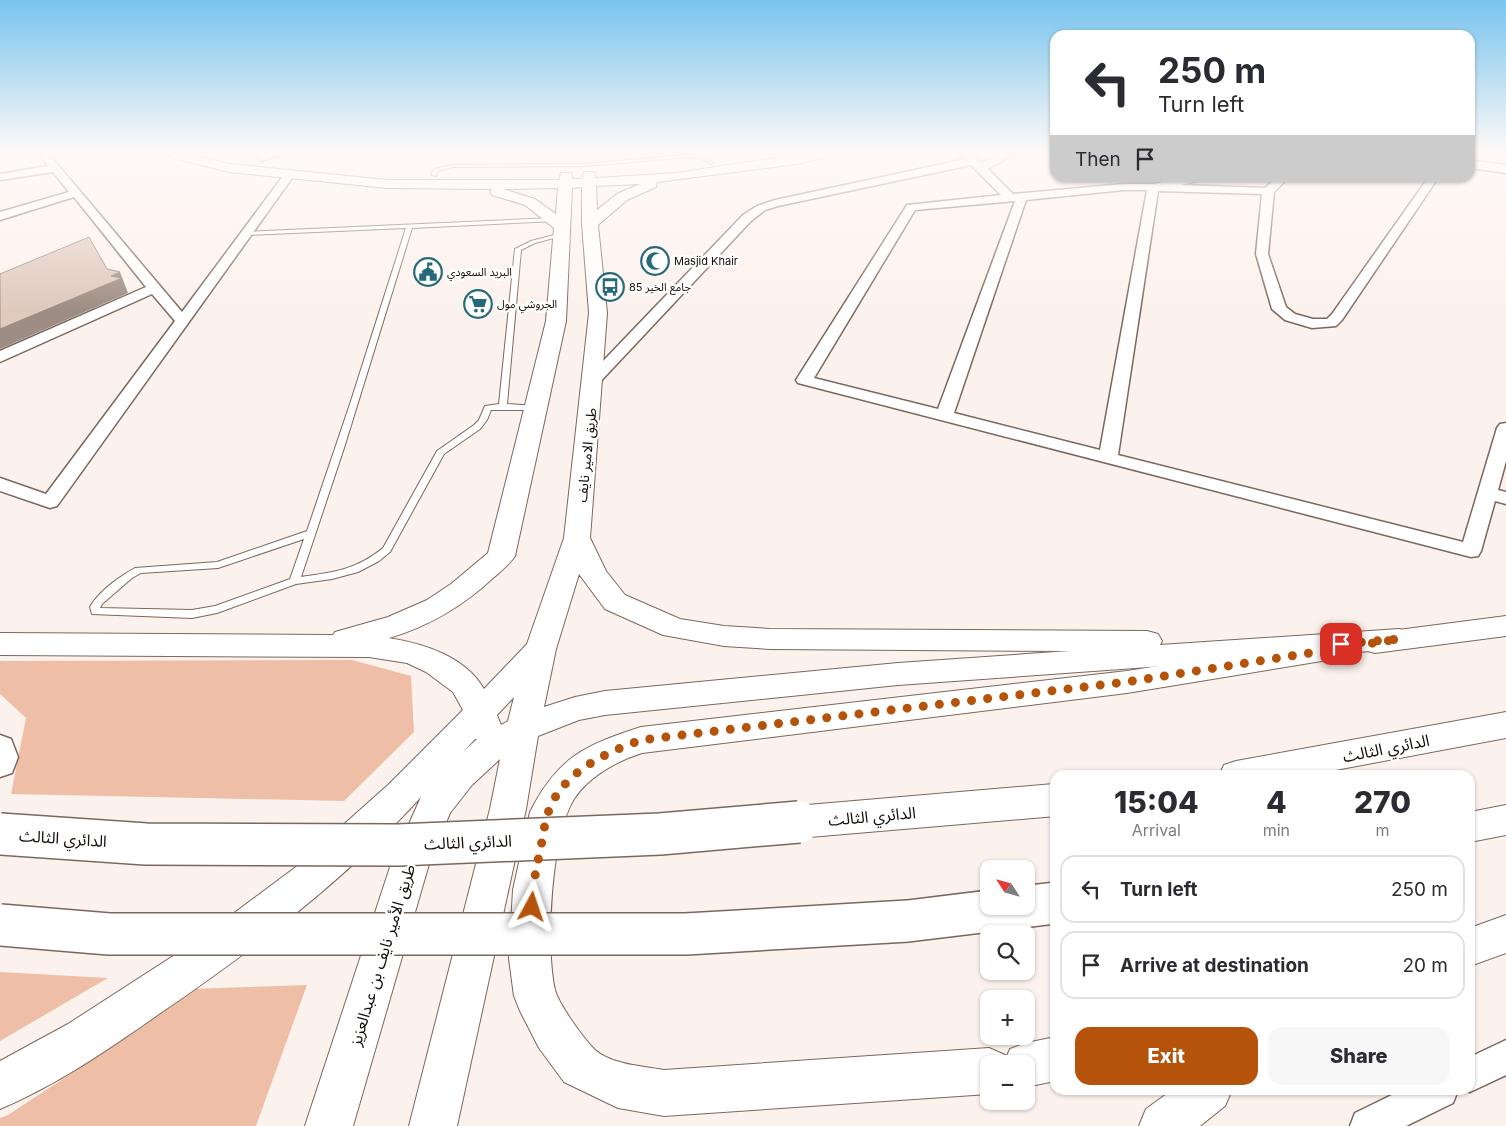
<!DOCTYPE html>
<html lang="en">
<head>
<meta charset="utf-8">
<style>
  :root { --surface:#fff; --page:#f7f7f7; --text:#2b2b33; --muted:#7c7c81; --line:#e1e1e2; --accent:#b45309 }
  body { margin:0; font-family:Inter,"Noto Sans Arabic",sans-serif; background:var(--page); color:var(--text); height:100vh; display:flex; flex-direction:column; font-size:19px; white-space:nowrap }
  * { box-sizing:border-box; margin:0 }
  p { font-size:16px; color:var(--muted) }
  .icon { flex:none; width:28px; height:28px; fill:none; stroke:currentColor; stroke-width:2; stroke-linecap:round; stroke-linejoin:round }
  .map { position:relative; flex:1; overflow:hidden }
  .panel { position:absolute; left:1050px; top:770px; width:425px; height:325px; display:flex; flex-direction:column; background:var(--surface); border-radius:15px; box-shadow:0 1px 4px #0004 }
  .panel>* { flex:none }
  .guide { position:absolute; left:1050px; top:30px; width:425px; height:152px; border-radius:15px; box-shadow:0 1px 4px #0004; background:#fff; color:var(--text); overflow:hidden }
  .needle { width:32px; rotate:306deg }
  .buttons { position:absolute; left:980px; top:860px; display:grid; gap:10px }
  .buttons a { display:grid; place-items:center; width:55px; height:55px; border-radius:10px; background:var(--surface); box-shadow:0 1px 4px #0004; font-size:25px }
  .pin { position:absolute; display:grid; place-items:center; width:42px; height:42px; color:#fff; margin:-21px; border-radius:10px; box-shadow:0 2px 8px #0006 }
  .me { position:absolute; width:55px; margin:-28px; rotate:5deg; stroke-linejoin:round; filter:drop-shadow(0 0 4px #0008) }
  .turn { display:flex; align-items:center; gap:18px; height:105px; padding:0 25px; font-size:22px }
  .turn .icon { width:65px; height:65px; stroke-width:2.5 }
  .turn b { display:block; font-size:35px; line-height:42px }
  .then { display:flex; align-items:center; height:48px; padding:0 25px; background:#0003; gap:10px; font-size:19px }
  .eta { display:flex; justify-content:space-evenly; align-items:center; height:85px; text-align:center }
  .eta b { font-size:30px; font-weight:800; line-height:35px }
  .cta { display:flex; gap:10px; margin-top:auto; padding:10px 25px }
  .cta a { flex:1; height:58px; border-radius:15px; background:var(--accent); color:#fff; font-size:20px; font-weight:800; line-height:58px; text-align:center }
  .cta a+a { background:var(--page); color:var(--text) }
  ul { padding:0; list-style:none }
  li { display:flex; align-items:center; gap:15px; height:68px; margin:0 10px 8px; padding:0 15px; border:2px solid var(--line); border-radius:15px }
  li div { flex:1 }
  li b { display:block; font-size:19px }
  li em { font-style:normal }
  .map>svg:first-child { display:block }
  .green { fill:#eebfa6 }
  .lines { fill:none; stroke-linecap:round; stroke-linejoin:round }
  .service-casing { stroke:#7b675c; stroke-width:2 }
  .minor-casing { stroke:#7b675c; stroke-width:3 }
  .tertiary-casing { stroke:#7b675c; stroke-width:3 }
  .secondary-casing { stroke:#7b675c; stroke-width:2 }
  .primary-casing { stroke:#7b675c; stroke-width:2 }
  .motorway-casing { stroke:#7b675c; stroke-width:2 }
  .service { fill:#fff; fill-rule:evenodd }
  .minor { fill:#fff; fill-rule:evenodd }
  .tertiary { fill:#fff; fill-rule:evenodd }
  .secondary { fill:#fff; fill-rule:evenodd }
  .primary { fill:#fff; fill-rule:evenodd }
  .motorway { fill:#fff; fill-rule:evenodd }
  .motorway-bridge-far1-casing { stroke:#7b675c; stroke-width:34; stroke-linecap:butt }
  .motorway-bridge-casing { stroke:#7b675c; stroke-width:44; stroke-linecap:butt }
  .motorway-bridge-far1 { stroke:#fff; stroke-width:32 }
  .motorway-bridge { stroke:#fff; stroke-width:41 }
  .shaded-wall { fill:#9d8d84 }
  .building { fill:#e0c9bd; stroke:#9d8d84 }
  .route { stroke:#b45309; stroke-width:9; stroke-dasharray:0 16.2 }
  .labels { text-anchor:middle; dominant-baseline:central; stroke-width:5; stroke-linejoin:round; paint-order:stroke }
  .far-poi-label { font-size:11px; fill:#130c08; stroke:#fff; text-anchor:start }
  .street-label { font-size:14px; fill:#130c08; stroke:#fff }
  .near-street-label { font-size:16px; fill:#130c08; stroke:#fff }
</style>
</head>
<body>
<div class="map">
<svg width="1506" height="1126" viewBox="0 0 1506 1126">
  <rect width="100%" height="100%" fill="#fcf2ed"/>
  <g class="green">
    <polygon points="352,660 411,676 414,732 344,801 11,794 26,718 0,694 0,661"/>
    <polygon points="0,972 108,978 0,1041"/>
    <polygon points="307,985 256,1126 0,1126 0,1118 8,1115 145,1025 188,989"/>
  </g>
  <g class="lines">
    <defs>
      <g id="service">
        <polygon points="688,155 702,156 713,163 711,164 699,158 688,157 585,166 452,167 438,171 436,176 431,175 434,169 452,165 585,164"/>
        <path d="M 554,218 L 557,220 L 556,221 L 412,228 L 344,448 L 301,577 C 334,572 356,570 383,548 L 437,451 L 474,425 L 479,420 L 485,406 L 499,404 L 515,249 L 531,241 L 562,233 L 565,235 L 535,243 L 521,250 L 507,404 L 536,406 L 540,408 L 536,410 L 491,410 L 487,420 L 480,429 L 444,454 L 390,552 L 379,561 L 358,572 L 332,579 L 296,584 L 217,613 L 192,618 L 92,614 L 90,607 C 99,591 119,577 135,568 L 217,562 L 307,531 L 350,404 L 406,228 L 247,235 L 244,233 L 245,232 ZM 304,539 L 290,579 L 215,606 L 192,610 L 100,608 L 102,604 L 132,578 L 141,573 L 218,568 Z"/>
      </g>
      <g id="minor">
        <polygon points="37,152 47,152 182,312 286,172 294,172 295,174 57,506 50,508 0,491 0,478 46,494 175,321 152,294 0,362 0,351 146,287 74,197 0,220 0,212 69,192 53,172 0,180 0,174 48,166"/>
        <polygon points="270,152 286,152 262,161 257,158"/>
        <path d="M 960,152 L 971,152 L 982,163 L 1005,152 L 1018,152 L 988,169 L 1013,194 L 1124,184 L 1153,184 L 1183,178 L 1202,178 L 1201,180 L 1181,185 L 1265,188 L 1277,178 L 1288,178 L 1274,192 L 1268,254 L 1286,307 L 1295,314 L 1313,319 L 1327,319 L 1332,314 L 1428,178 L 1438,178 L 1342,320 L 1336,326 L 1312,328 L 1285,320 L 1272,309 L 1256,254 L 1262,194 L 1158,191 L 1118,455 L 1463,542 L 1497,428 L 1500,424 L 1506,423 L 1506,461 L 1498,490 L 1506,492 L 1506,504 L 1495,501 L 1481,551 L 1478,556 L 1471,557 L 798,383 L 796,380 L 907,205 L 1001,195 L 971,165 L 778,206 L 765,210 L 751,221 L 599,383 L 587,383 L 585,380 L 743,215 L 757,206 L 775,200 L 966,159 ZM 1124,190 L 1147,190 L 1100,450 L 954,413 L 1026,200 ZM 1015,201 L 938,409 L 814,378 L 915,210 Z"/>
        <polygon points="1506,1040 1506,1075 1470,1092 1464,1090 1470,1090 1470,1057"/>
        <polygon points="1402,1090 1458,1090 1453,1103 1406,1126 1350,1126 1355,1113"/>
      </g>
      <g id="tertiary">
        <polygon points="1470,160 1506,165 1506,173 1470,168"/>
        <polygon points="0,735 11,739 18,757 12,773 0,777"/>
      </g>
      <g id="secondary">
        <polygon points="1506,616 1506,636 1375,653 1364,650 1360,643 1364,636 1375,633"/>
        <path d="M 1323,640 L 1334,643 L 1338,651 L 1334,659 L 1127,693 L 642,753 C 617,761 589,776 574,799 C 551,836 545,947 555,990 C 559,1005 584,1039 595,1050 C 613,1065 642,1066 664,1070 L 989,1048 L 1005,1055 L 1006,1058 L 1010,1049 L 1026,1043 L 1055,1037 L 1055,1081 L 1026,1087 L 1026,1064 L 989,1064 L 989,1094 L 664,1116 L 618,1108 L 564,1082 L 539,1048 L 520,1011 L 514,996 L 509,959 L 513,890 L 530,812 C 558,757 585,745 641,727 L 1127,671 Z"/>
        <polygon points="1506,915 1506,953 1470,966 1470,928"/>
        <polygon points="1172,1090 1232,1090 1225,1106 1200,1126 1139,1126 1146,1109"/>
      </g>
      <path id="primary" d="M 159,152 L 182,152 L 229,164 L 387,180 L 559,180 L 561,173 L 571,173 L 573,179 L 582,179 L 584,172 L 594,172 L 596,178 L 677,173 L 813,152 L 836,152 L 834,155 L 797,164 L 657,182 L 656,187 L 627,200 L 598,225 L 607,313 L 590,538 L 606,571 L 625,595 L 680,619 L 724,626 L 770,629 L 1147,631 L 1158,634 L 1162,641 L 1160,645 L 1399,629 L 1410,632 L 1414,639 L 1410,646 L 1399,649 L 898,685 L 605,715 L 579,720 L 538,736 L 526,809 L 457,1126 L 409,1126 L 490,809 L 500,759 L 472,785 L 450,813 L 429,864 L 353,1126 L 305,1126 L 391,864 L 421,797 C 344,881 253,950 159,1014 C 109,1049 57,1085 0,1109 L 0,1061 L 68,1024 L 198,940 L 296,867 L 388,785 L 463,710 L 453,692 L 426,672 L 407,663 L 369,657 L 0,655 L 0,633 L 333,635 L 335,632 L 388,617 L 427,600 L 451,584 L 488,553 L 546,321 L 554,228 L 525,205 L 492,195 L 490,192 L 492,189 L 387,188 L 229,172 L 161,155 ZM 640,184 L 617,194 L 597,210 L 596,186 ZM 582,187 L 582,224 L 589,313 L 564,538 L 527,644 L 484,689 C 465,656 424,644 389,638 C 429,626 462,607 493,578 C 501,571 509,565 515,556 L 566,321 L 572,188 ZM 558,188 L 556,214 L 535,199 L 503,189 ZM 579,574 L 605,609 L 663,635 L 724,646 L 770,649 L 1070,651 L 898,663 L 605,691 L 575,697 L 544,707 L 556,649 ZM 514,697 L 508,721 L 501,725 L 497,715 ZM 475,739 L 477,739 L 464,751 Z"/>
      <g id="motorway">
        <polygon points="1506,712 1506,738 1309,775 1219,775 1224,765 1236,761"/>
        <polygon points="1506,805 1506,835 1470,842 1470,812"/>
      </g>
    </defs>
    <use href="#service" class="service-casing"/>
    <use href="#minor" class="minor-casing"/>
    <use href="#tertiary" class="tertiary-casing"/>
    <use href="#secondary" class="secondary-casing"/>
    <use href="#primary" class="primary-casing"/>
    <use href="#motorway" class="motorway-casing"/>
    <use href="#service" class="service"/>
    <use href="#minor" class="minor"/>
    <use href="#tertiary" class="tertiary"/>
    <use href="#secondary" class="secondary"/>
    <use href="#primary" class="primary"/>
    <use href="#motorway" class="motorway"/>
    <defs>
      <polyline id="motorway-bridge-far1" points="785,823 1055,800"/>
      <g id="motorway-bridge">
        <polyline points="0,834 146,844 398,845 660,834 799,822"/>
        <polyline points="0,925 109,934 686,934 908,921 1055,903"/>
      </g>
    </defs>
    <use href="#motorway-bridge-far1" class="motorway-bridge-far1-casing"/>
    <use href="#motorway-bridge" class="motorway-bridge-casing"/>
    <use href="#motorway-bridge-far1" class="motorway-bridge-far1"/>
    <use href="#motorway-bridge" class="motorway-bridge"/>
  </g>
  <polygon class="shaded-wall" points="120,272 128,293 0,349 0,329"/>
  <polygon class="building" points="89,237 107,269 120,272 111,276 122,278 0,329 0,274"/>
  <linearGradient id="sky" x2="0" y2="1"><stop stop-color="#78c4ee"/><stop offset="0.49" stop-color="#fef9f7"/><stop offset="1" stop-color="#fef9f7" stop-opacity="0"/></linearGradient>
  <rect width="1506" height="310" fill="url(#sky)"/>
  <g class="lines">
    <path class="route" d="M 532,907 C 532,888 536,870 540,851 C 543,838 544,825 548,813 C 561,773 605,753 641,740 L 1126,682 L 1399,639 L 1341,644"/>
  </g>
  <defs>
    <symbol id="mosque-ring" viewBox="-11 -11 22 22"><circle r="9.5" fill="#fff" stroke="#25697a" stroke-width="1.5"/><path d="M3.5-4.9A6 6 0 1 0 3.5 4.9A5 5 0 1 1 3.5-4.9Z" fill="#25697a"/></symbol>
    <symbol id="civic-ring" viewBox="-11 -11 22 22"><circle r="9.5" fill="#fff" stroke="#25697a" stroke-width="1.5"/><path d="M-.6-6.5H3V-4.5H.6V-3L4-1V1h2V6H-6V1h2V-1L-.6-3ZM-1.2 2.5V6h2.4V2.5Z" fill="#25697a"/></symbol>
    <symbol id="bus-ring" viewBox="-11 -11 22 22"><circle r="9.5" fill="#fff" stroke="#25697a" stroke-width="1.5"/><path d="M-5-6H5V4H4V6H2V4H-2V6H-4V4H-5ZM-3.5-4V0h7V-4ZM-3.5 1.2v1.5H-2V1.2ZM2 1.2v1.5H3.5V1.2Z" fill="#25697a"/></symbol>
    <symbol id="supermarket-ring" viewBox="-11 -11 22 22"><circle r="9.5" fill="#fff" stroke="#25697a" stroke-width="1.5"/><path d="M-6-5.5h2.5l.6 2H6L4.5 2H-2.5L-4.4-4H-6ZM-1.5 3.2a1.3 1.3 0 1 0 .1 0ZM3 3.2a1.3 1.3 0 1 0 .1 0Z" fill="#25697a"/></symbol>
  </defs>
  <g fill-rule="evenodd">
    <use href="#mosque-ring" x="639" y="245" width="32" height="32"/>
    <use href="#civic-ring" x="412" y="256" width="32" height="32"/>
    <use href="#bus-ring" x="594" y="271" width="32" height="32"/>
    <use href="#supermarket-ring" x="462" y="288" width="32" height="32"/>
  </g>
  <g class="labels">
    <g class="far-poi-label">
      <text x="674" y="261">Masjid Khair</text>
      <text x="447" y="272">البريد السعودي</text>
      <text x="629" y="287">جامع الخير 85</text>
      <text x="497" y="304">الجروشي مول</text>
    </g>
    <g class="street-label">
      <text transform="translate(586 455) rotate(-84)">طريق الامير نايف</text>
    </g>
    <g class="near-street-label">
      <text transform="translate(1386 748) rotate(-11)">الدائري الثالث</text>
      <text transform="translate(872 816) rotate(-5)">الدائري الثالث</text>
      <text transform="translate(63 838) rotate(4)">الدائري الثالث</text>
      <text transform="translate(468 842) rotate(-2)">الدائري الثالث</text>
      <text transform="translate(382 955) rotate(-73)">طريق الأمير نايف بن عبدالعزيز</text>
    </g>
  </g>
</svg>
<div class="buttons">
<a><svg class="needle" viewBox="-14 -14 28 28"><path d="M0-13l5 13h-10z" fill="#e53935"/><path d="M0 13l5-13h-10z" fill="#7c7c81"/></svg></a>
<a><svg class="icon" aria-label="search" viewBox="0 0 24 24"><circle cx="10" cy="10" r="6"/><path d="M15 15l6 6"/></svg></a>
<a>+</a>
<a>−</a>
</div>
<div class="pin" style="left:1341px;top:644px;background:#d93025"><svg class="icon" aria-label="arrive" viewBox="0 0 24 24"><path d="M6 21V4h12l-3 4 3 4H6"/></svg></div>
<svg class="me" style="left:532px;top:907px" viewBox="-20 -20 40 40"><path d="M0-17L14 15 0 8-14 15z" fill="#b45309" stroke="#fff" stroke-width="4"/></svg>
<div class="guide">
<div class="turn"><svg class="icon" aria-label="left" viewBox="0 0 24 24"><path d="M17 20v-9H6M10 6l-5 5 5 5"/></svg><div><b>250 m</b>Turn left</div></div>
<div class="then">Then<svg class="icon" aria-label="arrive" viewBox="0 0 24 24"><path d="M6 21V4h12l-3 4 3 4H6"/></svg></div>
</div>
<section class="panel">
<div class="eta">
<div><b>15:04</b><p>Arrival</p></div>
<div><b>4</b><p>min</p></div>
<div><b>270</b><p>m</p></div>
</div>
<ul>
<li><svg class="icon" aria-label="left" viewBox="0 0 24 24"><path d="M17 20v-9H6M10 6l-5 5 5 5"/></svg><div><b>Turn left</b></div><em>250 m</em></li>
<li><svg class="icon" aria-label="arrive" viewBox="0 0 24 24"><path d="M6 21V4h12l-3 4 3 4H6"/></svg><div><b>Arrive at destination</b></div><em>20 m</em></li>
</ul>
<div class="cta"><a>Exit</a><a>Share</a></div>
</section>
</div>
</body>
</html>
